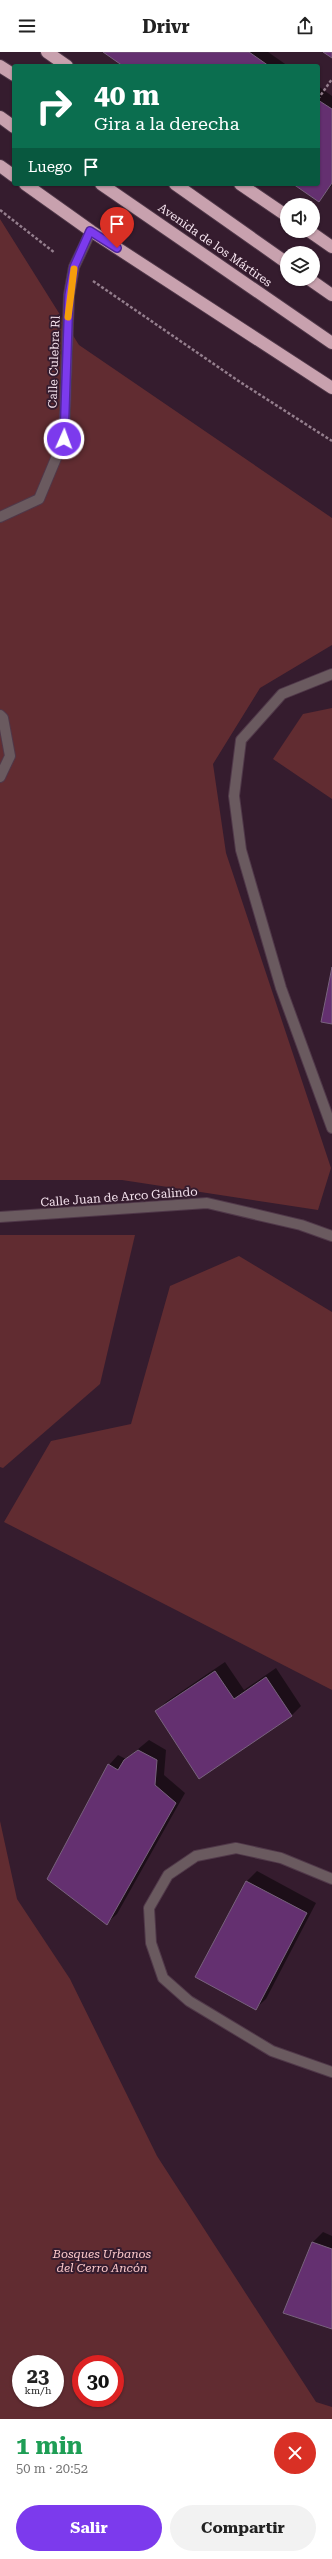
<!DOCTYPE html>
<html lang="es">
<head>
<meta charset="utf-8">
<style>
  :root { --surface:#fff; --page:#f2f2f2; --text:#222; --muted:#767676; --accent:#7c3aed }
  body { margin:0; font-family:"Roboto Serif",serif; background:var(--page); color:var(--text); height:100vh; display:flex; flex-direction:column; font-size:15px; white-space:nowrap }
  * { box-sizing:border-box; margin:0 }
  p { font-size:13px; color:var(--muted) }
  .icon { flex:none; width:22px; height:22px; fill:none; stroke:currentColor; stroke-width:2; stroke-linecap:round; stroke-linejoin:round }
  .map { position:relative; height:2367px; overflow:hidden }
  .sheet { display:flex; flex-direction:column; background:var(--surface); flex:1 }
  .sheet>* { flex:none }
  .top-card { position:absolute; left:12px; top:12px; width:308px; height:122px; border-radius:4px; box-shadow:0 1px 3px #0004; background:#0b6e4f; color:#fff; overflow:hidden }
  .tools { position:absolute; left:280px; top:146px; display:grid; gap:8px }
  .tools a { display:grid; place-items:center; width:40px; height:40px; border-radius:50%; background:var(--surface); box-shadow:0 1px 3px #0004; font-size:20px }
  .speed { position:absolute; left:12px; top:2303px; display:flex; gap:8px; font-size:20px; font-weight:700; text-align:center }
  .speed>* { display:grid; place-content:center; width:52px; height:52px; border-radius:50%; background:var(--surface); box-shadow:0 1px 3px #0004; line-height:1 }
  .speed small { font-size:10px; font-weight:400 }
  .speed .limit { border:6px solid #d22; background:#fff; color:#111 }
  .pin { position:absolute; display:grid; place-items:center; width:34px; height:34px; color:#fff; margin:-41px -17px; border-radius:50% 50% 50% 0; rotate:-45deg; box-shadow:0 0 4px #0007 }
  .pin .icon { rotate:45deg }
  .me { position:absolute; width:44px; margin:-22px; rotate:2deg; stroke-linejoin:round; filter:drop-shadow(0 0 3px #0008) }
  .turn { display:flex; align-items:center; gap:14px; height:84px; padding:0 16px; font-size:18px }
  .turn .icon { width:52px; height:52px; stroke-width:2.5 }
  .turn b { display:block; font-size:28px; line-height:34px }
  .then { display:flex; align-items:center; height:38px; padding:0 16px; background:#0003; gap:8px; font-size:15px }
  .round { display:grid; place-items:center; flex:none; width:42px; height:42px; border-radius:21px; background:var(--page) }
  .summary { display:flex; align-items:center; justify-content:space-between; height:68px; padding:0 16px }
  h1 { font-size:24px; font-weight:700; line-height:30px; color:#1e9e55 }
  .action { display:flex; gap:8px; margin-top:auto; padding:8px 16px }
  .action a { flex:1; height:46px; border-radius:24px; background:var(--accent); color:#fff; font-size:16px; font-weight:700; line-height:46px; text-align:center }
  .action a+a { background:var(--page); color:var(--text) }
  header { display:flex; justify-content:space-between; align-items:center; height:52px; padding:0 16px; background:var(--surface); font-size:18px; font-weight:700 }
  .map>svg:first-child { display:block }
  .green { fill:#612c31; fill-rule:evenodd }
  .shadow { fill:#0007 }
  .building { fill:#643070; stroke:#78627d }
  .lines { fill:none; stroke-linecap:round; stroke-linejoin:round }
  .minor-casing { stroke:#503849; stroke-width:12 }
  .highway-casing { stroke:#503849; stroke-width:14 }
  .path { stroke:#947e8d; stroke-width:2.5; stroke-dasharray:3 2; stroke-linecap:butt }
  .minor { stroke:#6a5a5f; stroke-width:10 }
  .highway { stroke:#c8a1ae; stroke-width:12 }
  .route-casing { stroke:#51269a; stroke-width:10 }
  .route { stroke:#7c3aed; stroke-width:7 }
  .slow { stroke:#f59e0b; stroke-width:7 }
  .labels { text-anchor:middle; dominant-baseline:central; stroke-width:4; stroke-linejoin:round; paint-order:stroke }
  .street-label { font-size:12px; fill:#f5e3ee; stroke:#351c2e }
  .park-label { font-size:12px; font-style:italic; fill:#fbc8ca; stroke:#351c2e }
</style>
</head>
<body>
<header><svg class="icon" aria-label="menu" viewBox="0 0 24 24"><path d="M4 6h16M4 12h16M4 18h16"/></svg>Drivr<svg class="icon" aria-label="share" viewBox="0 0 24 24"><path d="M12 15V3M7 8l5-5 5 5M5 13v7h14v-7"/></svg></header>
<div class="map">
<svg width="332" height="2367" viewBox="0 0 332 2367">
  <rect width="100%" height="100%" fill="#351c2e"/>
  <g class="green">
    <polygon points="0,167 79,293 332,466 332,593 260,636 213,712 226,801 331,1116 318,1158 122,1128 0,1128"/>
    <polygon points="332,656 332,747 273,707 303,662"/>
    <polygon points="0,1183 135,1183 100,1332 3,1416 0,1415"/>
    <polygon points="239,1204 332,1260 332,1638 4,1470 51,1389 131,1372 170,1234"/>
    <path d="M 0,1769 L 17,1847 L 70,1927 L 157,2104 L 316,2350 L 332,2355 L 332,2367 L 0,2367 ZM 21,2312 L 55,2312 L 55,2346 L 21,2346 ZM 81,2312 L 115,2312 L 115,2346 L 81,2346 Z"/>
  </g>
  <g class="shadow">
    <polygon points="105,0 268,0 288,14 125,14"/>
    <polygon points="318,34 332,44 332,133 319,148 295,132 318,132"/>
    <polygon points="225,1610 244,1638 276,1616 301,1654 291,1664 156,1660 166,1650"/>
    <polygon points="149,1688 166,1698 164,1723 185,1741 117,1862 107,1871 109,1713 118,1703 126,1707"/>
    <polygon points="257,1819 316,1851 266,1947 256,1956 197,1925 247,1829"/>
    <polygon points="323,2180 332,2184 332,2276 284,2261 313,2190"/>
  </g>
  <g class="building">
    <polygon points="103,0 249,0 269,14 123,14"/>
    <polygon points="323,0 332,0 332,6"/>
    <polygon points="318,48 332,57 332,131 319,150 293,132 318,132"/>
    <polygon points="332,915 332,972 321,970"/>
    <polygon points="215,1619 234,1647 266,1625 292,1664 199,1727 155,1659"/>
    <polygon points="138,1698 157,1708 155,1733 176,1751 107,1873 47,1827 108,1712 118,1718 124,1708"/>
    <polygon points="246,1829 307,1861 256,1958 195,1925"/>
    <polygon points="312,2190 332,2197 332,2277 283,2261"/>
  </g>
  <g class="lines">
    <defs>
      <g id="minor">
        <polyline points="0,465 39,447 64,387 69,243 74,215 91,179"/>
        <polyline points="332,622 282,642 241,688 234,744 241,798 281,936 332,1076"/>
        <polyline points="0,663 3,666 10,704 0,725"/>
        <polyline points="0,1165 207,1151 301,1173 332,1184"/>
        <polyline points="332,1827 281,1806 236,1796 196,1804 168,1823 149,1856 151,1891 163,1926 189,1949 272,1999 332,2020"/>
      </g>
      <g id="highway">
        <polyline points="47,0 67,14"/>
        <polyline points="0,14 14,23"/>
        <polyline points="0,65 14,75"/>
        <polyline points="0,114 14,124"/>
        <polyline points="25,132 91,179 332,336"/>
        <polyline points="101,132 332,291"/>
        <polyline points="175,132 287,211"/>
        <polyline points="240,132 287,164"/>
        <polyline points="309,179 332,195"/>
        <polyline points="309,227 332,243"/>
      </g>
    </defs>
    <use href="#minor" class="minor-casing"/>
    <use href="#highway" class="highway-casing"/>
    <g class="path">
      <polyline points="318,47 332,27"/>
      <polyline points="0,158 55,201"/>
      <polyline points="93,229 240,330 332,389"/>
    </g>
    <use href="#minor" class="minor"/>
    <use href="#highway" class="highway"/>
  </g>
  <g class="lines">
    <defs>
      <polyline id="route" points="64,387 69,243 74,215 90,179 117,196"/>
    </defs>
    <use href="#route" class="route-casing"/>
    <use href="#route" class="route"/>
    <polyline class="slow" points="68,265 74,217"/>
  </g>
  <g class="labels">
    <g class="street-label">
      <text transform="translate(215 193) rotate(35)">Avenida de los Mártires</text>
      <text transform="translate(54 310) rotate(-88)">Calle Culebra Rl</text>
      <text transform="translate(119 1145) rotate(-4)">Calle Juan de Arco Galindo</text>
    </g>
    <g class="park-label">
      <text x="102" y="2202">Bosques Urbanos<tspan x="102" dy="14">del Cerro Ancón</tspan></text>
    </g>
  </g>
</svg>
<div class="tools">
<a><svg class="icon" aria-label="sound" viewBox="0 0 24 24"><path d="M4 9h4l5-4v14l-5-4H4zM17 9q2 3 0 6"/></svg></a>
<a><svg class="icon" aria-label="layers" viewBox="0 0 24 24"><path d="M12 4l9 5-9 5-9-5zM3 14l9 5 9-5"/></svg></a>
</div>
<div class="speed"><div>23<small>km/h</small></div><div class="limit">30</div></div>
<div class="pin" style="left:117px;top:196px;background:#d93025"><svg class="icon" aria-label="arrive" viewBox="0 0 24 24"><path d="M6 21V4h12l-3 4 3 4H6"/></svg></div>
<svg class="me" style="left:64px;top:387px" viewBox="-20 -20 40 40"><circle r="17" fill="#7c3aed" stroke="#fff" stroke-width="3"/><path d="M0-11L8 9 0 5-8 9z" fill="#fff"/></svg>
<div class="top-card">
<div class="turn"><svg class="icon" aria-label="right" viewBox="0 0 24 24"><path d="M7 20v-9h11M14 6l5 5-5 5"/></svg><div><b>40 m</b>Gira a la derecha</div></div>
<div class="then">Luego<svg class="icon" aria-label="arrive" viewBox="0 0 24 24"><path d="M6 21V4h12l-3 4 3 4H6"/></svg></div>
</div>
</div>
<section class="sheet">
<div class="summary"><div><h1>1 min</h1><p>50 m · 20:52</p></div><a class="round" style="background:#d93025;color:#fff"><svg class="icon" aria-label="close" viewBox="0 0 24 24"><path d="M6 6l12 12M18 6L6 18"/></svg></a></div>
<div class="action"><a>Salir</a><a>Compartir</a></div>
</section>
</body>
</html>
